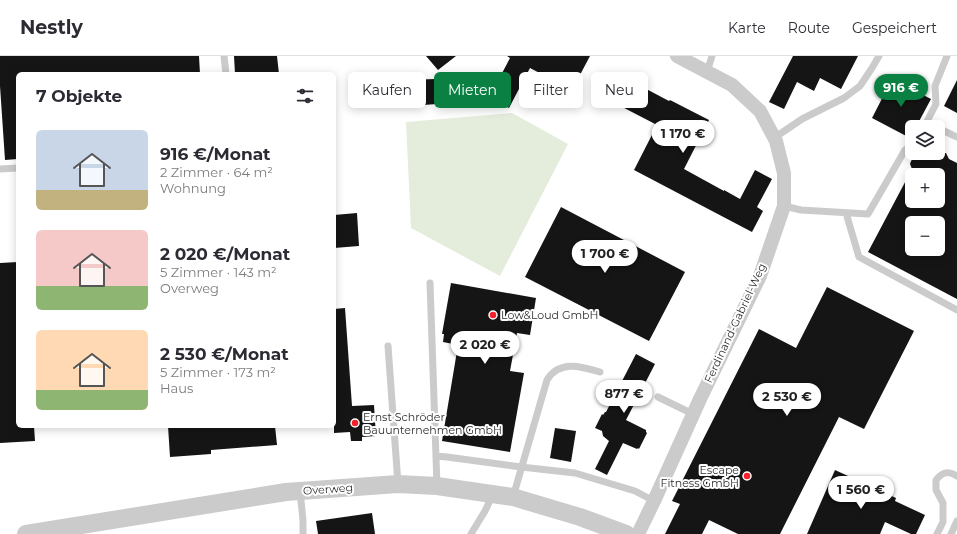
<!DOCTYPE html>
<html lang="de">
<head>
<meta charset="utf-8">
<style>
  :root { --surface:#fff; --page:#f7f7f7; --text:#2b2b33; --muted:#7c7c81; --line:#e1e1e2; --accent:#0b8043 }
  body { margin:0; font-family:Montserrat,sans-serif; background:var(--page); color:var(--text); height:100vh; display:flex; flex-direction:column; font-size:15px; white-space:nowrap }
  * { box-sizing:border-box; margin:0 }
  p { font-size:13px; color:var(--muted) }
  .icon { flex:none; width:22px; height:22px; fill:none; stroke:currentColor; stroke-width:2; stroke-linecap:round; stroke-linejoin:round }
  .map { position:relative; flex:1; overflow:hidden }
  .drawer { position:absolute; left:16px; top:16px; width:320px; height:356px; display:flex; flex-direction:column; background:var(--surface); border-radius:6px; box-shadow:0 2px 10px #0003 }
  .drawer>* { flex:none }
  .banner { position:absolute; left:348px; top:16px; width:380px; height:36px; display:flex; gap:8px }
  .tools { position:absolute; left:905px; top:64px; display:grid; gap:8px }
  .tools a { display:grid; place-items:center; width:40px; height:40px; border-radius:6px; background:var(--surface); box-shadow:0 2px 10px #0003; font-size:20px }
  .price { position:absolute; translate:-50% -34px; padding:0 9px; border-radius:14px; background:#fff; color:#222; font-size:13px; line-height:26px; filter:drop-shadow(0 1px 2px #0008) }
  .price::after { content:''; position:absolute; left:50%; top:24px; width:12px; height:9px; margin-left:-6px; background:inherit; clip-path:polygon(0 0,100% 0,50% 100%) }
  .price.active { background:var(--accent); color:#fff }
  ul { padding:0; list-style:none }
  li { display:flex; align-items:center; gap:12px; height:100px; padding:0 20px }
  li span { display:grid; place-items:center; flex:none; width:112px; height:80px; border-radius:6px; color:#555 }
  li>.icon { margin-inline-start:auto }
  span .icon { width:48px; height:48px; fill:#fffc; stroke-width:1 }
  li b { font-size:17px }
  h2 { display:flex; justify-content:space-between; align-items:center; height:48px; padding:0 20px; font-size:17px }
  .tag { padding:0 14px; border-radius:6px; background:var(--surface); box-shadow:0 2px 10px #0003; font-size:14px; line-height:36px }
  .tag.active { background:var(--accent); color:#fff }
  header { display:flex; align-items:center; gap:24px; box-sizing:border-box; height:56px; padding:0 20px; background:var(--surface); border-bottom:1px solid var(--line) }
  header strong { font-size:19px }
  nav { display:flex; gap:22px; margin-inline-start:auto; font-size:14px }
  .map>svg:first-child { display:block }
</style>
</head>
<body>
<header>
<strong>Nestly</strong>
<nav><a>Karte</a><a>Route</a><a>Gespeichert</a></nav>
</header>
<div class="map">
<svg width="957" height="478" viewBox="0 0 957 478">
  <rect width="100%" height="100%" fill="#fff"/>
  <path fill="#e4eddb" d="M512,57L568,88L500,220L411,172L406,66Z"/>
  <path fill="#151515" fill-rule="evenodd" d="M0,0H199L200,18H18V103L5,104L0,30Z
    M234,0H277L279,18H235Z
    M426,0H456L438,14Z
    M507,0H590L572,34L530,12L509,52L489,42L510,2Z
    M793,0H858L841,33L820,22L814,35L797,26L784,53L769,46Z
    M616,17L669,45L670,44L709,64L684,113L724,135V134L740,143L755,114L772,123L757,151L763,155L752,176L634,114L657,69L603,41Z
    M435,23L437,48L409,50L407,24Z
    M892,23L931,43L916,71H912V79L910,82L872,62Z
    M957,24V57L944,50Z
    M917,97H946L949,103L957,107V243L868,196L912,113L910,108L911,105ZM912,119H938V145H912ZM912,167H938V193H912Z
    M561,151L685,216L649,285L525,221Z
    M357,157L359,190L334,192V159Z
    M18,206V370H34L35,385L0,387V207Z
    M451,227L536,242L530,279L517,277L510,315L524,317L510,396L442,385L458,289L443,286L444,278H442Z
    M827,231L914,275L864,373L839,361L780,478H738L709,464L702,478H665L680,448L672,445L759,273L796,292Z
    M345,252L352,350L374,349L376,380L362,381V385H351L350,376L334,377V253Z
    M636,298L655,308L626,364L646,374V376L647,377L639,393L638,392L637,393L623,387L607,419L595,413L609,385L603,380L602,375L595,372L602,358L603,359L605,356H606Z
    M168,370H275L277,389L211,394V398L170,401Z
    M555,372L576,375L571,406L550,402Z
    M835,414L896,442L895,445L925,459L916,478H911L885,466L880,478H807Z
    M372,457L375,478H318L316,465Z"/>
  <g fill="none" stroke-linecap="round" stroke-linejoin="round">
    <path stroke="#cbcbcb" stroke-width="7" d="M224,0L226,18
      M707,16L712,0
      M924,71L936,48L935,30L947,0
      M938,72L957,81
      M774,82L802,63L844,42L860,30L872,12L879,0
      M0,113L18,112
      M784,150L801,154L868,158L905,94L912,89
      M846,157L859,201L957,254
      M430,227L437,430
      M388,290L398,428
      M658,341L693,358
      M436,400L447,401L521,411L575,417L635,435L654,445
      M300,435L303,464V478
      M513,441L547,324C559,304 580,310 600,316
      M471,478L485,455L493,438
      M937,478L943,466V447L936,434V424C942,416 948,414 957,420
      M951,478L957,465"/>
    <path stroke="#cbcbcb" stroke-width="14" d="M638,478L654,445L700,343L760,220L784,150V117L776,85L760,55L732,29L677,0"/>
    <path stroke="#cbcbcb" stroke-width="18" d="M26,478L286,436L398,428L437,430L513,441L580,461L626,478"/>
  </g>
  <g fill="#f6202b" stroke="#fff" stroke-width="1.5">
    <circle cx="493" cy="259" r="4"/>
    <circle cx="355" cy="367" r="4"/>
    <circle cx="747" cy="420" r="4"/>
  </g>
  <g text-anchor="middle" stroke-width="4" stroke-linejoin="round" paint-order="stroke">
    <g font-size="11" fill="#2e2e2e" stroke="#fff" text-anchor="start">
      <text x="501" y="263">Low&amp;Loud GmbH</text>
      <text x="363" y="365">Ernst Schröder<tspan x="363" dy="13">Bauunternehmen GmbH</tspan></text>
      <text x="739" y="418" text-anchor="end">Escape<tspan x="739" dy="13">Fitness GmbH</tspan></text>
    </g>
    <g font-size="11" fill="#2e2e2e" stroke="#fff">
      <text transform="translate(735 267) rotate(-65)" y="4">Ferdinand-Gabriel-Weg</text>
      <text transform="translate(328 433) rotate(-4)" y="4">Overweg</text>
    </g>
  </g>
</svg>
<div class="tools">
<a><svg class="icon" aria-label="layers" viewBox="0 0 24 24"><path d="M12 4l9 5-9 5-9-5zM3 14l9 5 9-5"/></svg></a>
<a>+</a>
<a>−</a>
</div>
<b class="price active" style="left:901px;top:52px">916 €</b>
<b class="price" style="left:683px;top:98px">1 170 €</b>
<b class="price" style="left:605px;top:218px">1 700 €</b>
<b class="price" style="left:485px;top:309px">2 020 €</b>
<b class="price" style="left:624px;top:358px">877 €</b>
<b class="price" style="left:787px;top:361px">2 530 €</b>
<b class="price" style="left:861px;top:454px">1 560 €</b>
<div class="banner">
<a class="tag">Kaufen</a>
<a class="tag active">Mieten</a>
<a class="tag">Filter</a>
<a class="tag">Neu</a>
</div>
<section class="drawer">
<h2>7 Objekte<svg class="icon" aria-label="filters" viewBox="0 0 24 24"><path d="M4 7h16M4 17h16"/><circle cx="9" cy="7" r="2"/><circle cx="15" cy="17" r="2"/></svg></h2>
<ul>
<li><span style="background:linear-gradient(#c9d6e8 75%,#c2b280 0)"><svg class="icon" aria-label="home" viewBox="0 0 24 24"><path d="M3 11l9-7 9 7M6 9v11h12V9"/></svg></span><div><b>916 €/Monat</b><p>2 Zimmer · 64 m²</p><p>Wohnung</p></div></li>
<li><span style="background:linear-gradient(#f6c9c9 70%,#8fb573 0)"><svg class="icon" aria-label="home" viewBox="0 0 24 24"><path d="M3 11l9-7 9 7M6 9v11h12V9"/></svg></span><div><b>2 020 €/Monat</b><p>5 Zimmer · 143 m²</p><p>Overweg</p></div></li>
<li><span style="background:linear-gradient(#ffd9b3 75%,#8fb573 0)"><svg class="icon" aria-label="home" viewBox="0 0 24 24"><path d="M3 11l9-7 9 7M6 9v11h12V9"/></svg></span><div><b>2 530 €/Monat</b><p>5 Zimmer · 173 m²</p><p>Haus</p></div></li>
</ul>
</section>
</div>
</body>
</html>
